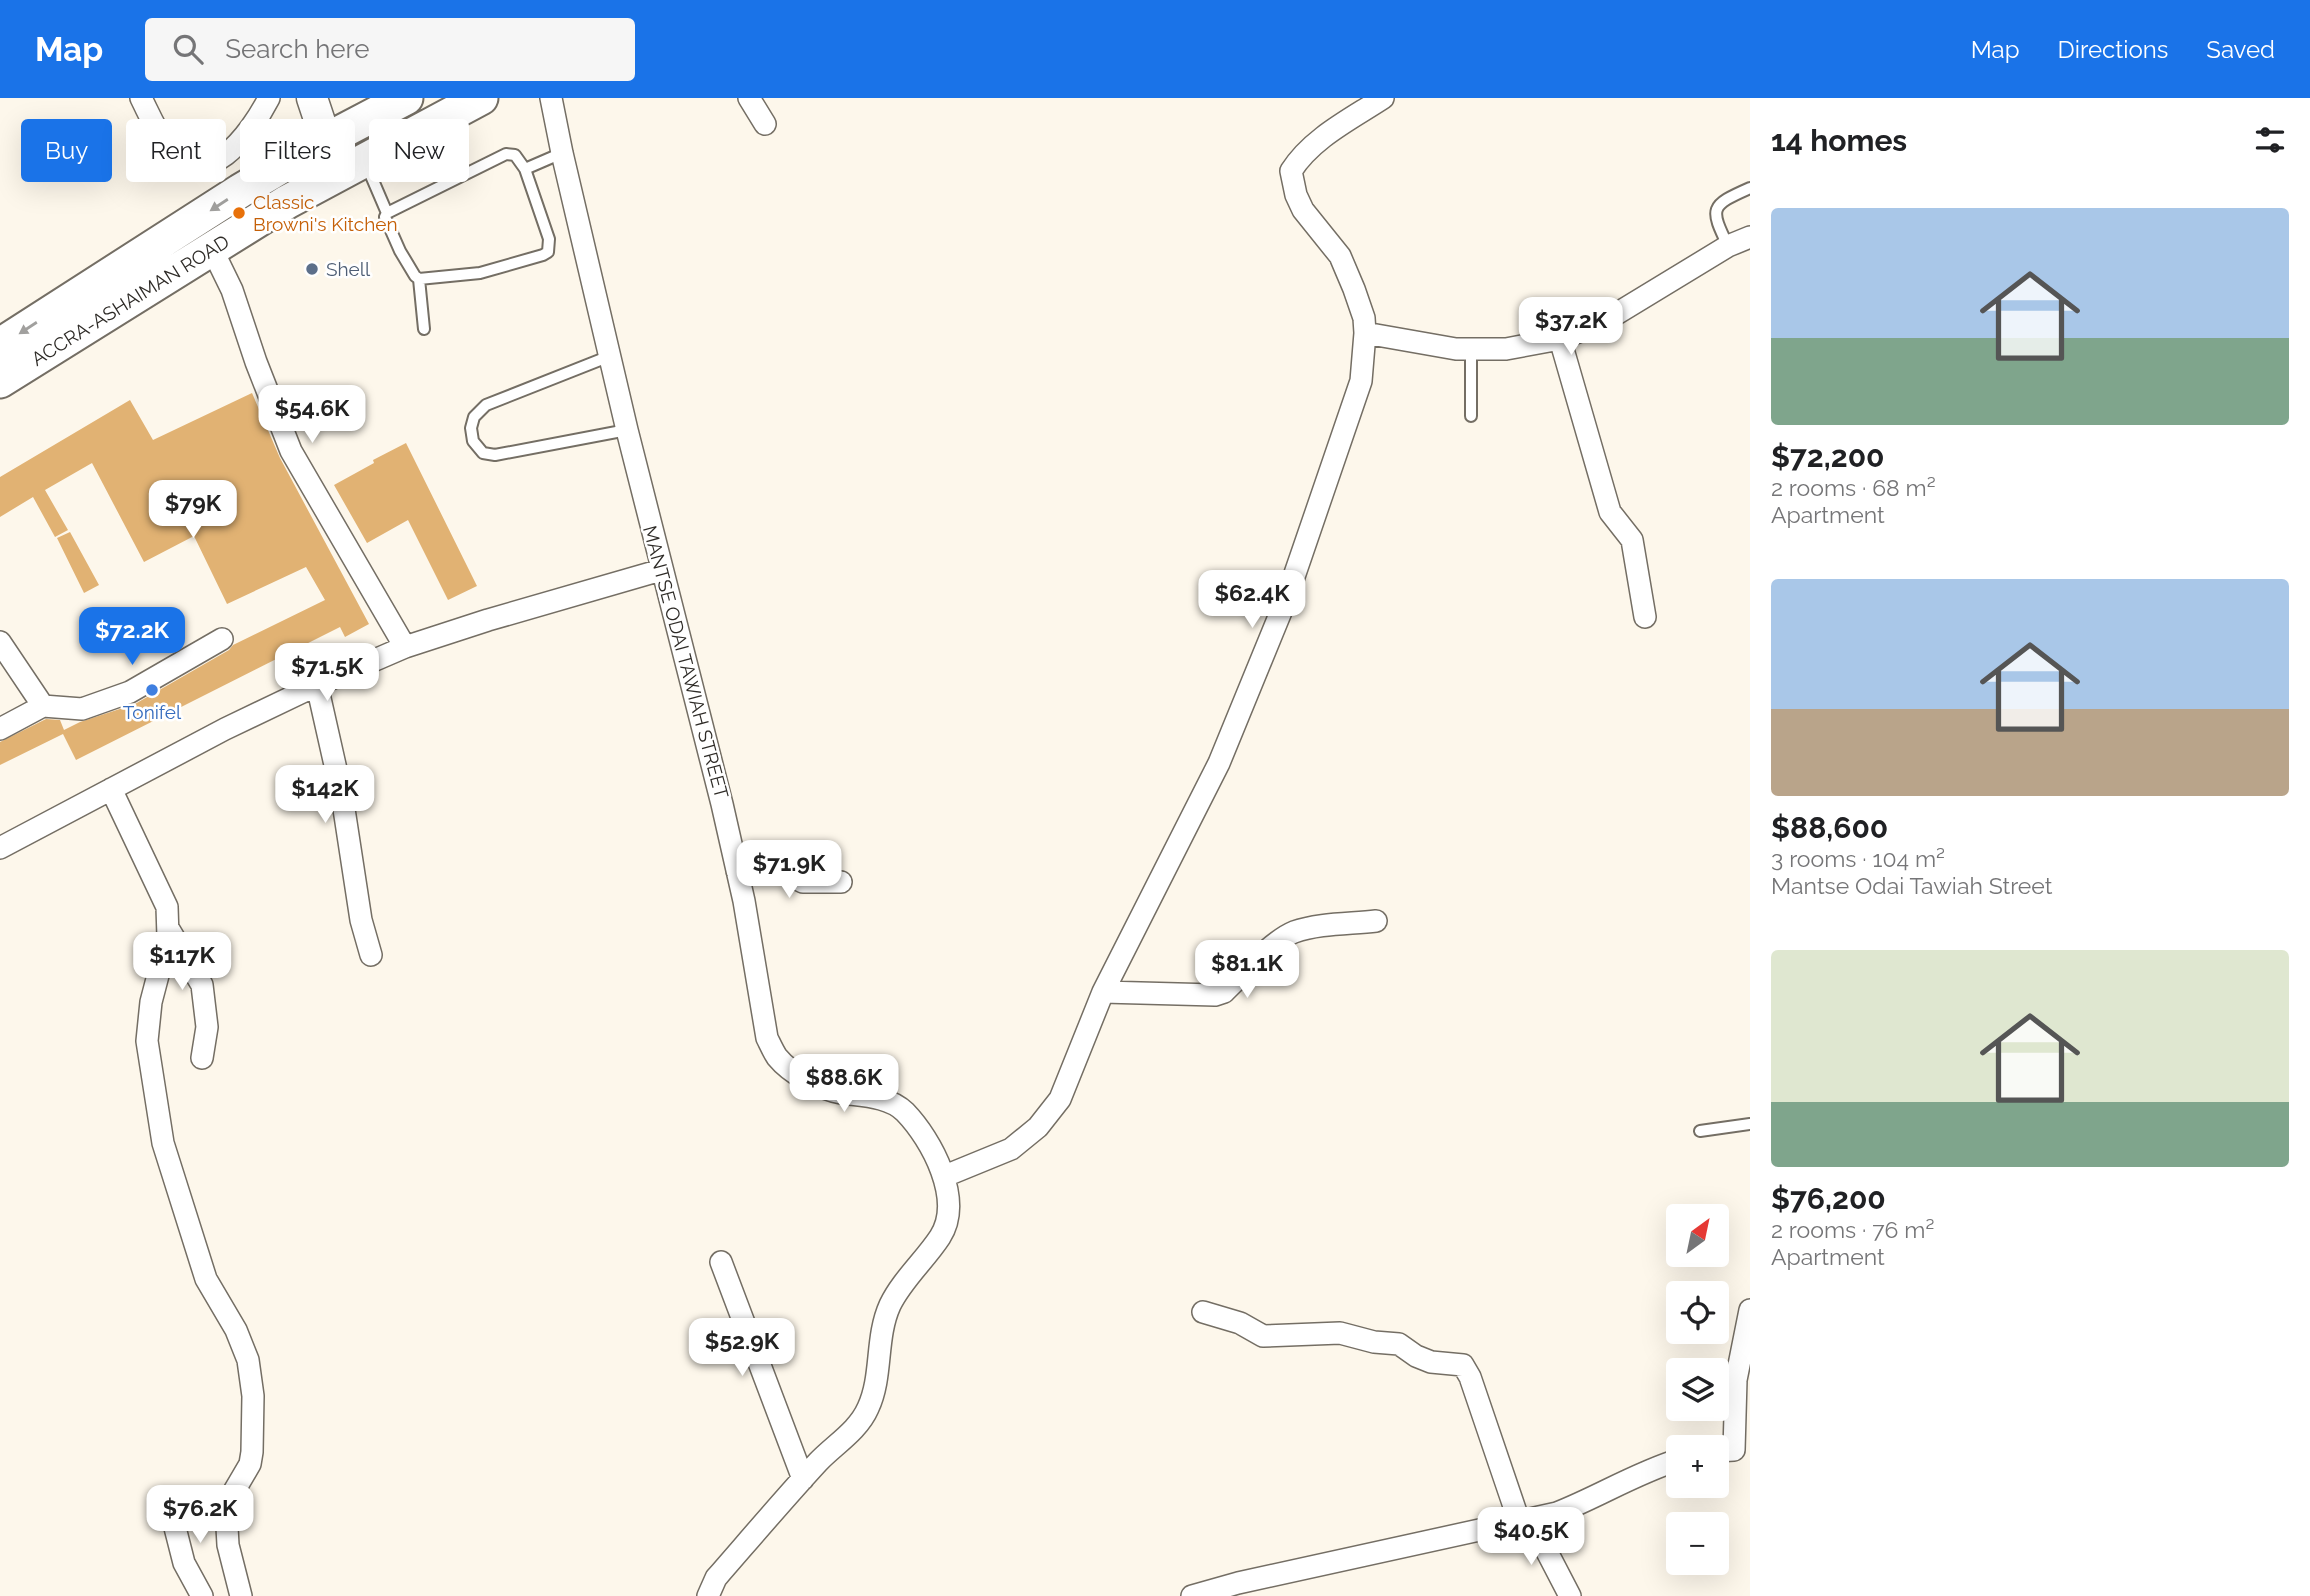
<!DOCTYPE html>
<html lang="en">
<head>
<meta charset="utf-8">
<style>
  :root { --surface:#fff; --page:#f6f6f6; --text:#202124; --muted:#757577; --accent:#1a73e8 }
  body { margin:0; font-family:Raleway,sans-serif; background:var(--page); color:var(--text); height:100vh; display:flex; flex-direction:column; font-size:26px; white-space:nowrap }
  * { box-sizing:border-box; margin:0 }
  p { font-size:23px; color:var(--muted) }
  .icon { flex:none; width:38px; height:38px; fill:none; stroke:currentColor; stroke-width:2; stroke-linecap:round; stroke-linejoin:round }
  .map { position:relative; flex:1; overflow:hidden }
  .details { display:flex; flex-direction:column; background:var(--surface); width:560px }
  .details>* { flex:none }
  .top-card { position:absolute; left:21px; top:21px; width:665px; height:63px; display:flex; gap:14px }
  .needle { width:46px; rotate:33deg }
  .tools { position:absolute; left:1666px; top:1106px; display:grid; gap:14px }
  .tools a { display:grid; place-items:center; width:63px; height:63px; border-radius:7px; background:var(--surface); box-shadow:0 7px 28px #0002; font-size:35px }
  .price { position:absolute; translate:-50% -60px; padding:0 16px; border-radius:14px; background:#fff; color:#222; font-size:23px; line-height:46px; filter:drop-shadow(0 2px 4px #0008) }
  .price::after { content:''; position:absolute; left:50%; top:42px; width:21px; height:16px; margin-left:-10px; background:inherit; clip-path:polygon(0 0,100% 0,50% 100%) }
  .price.selected { background:var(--accent); color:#fff }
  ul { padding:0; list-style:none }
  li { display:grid; align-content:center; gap:14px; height:371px; padding:0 21px }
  li span { display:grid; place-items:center; height:217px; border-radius:7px; color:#555 }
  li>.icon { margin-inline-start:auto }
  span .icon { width:126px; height:126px; fill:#fffc; stroke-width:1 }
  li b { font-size:30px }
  h2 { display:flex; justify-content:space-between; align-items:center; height:84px; padding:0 21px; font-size:30px }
  .tag { padding:0 24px; border-radius:7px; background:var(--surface); box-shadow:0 7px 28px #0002; font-size:24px; line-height:63px }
  .tag.selected { background:var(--accent); color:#fff }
  header { display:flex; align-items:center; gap:42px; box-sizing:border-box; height:98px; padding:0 35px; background:var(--accent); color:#fff }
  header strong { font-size:33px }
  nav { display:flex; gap:38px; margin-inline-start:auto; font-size:24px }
  .search { width:490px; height:63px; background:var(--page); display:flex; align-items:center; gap:18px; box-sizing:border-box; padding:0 24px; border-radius:7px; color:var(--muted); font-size:26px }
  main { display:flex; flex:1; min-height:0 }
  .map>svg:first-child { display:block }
</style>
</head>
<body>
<header>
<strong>Map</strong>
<div class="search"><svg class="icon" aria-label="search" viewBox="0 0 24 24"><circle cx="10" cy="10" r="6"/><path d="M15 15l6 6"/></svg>Search here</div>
<nav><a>Map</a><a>Directions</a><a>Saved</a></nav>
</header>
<main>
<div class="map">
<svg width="1750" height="1498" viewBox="0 0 1750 1498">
  <rect width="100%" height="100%" fill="#fdf7eb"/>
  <path fill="#e1b273" d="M252,295L280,360L369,526L345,539L340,529L76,662L63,636L0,667V644L46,621L60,622L64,632L80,624L135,606L229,552L233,547L325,502L306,469L227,506L194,438L144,464L92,365L45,392L68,432L55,439L33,399L0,419V379L130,302L153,342Z
    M406,345L477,488L448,502L408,422L367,445L334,387L374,365L373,362Z
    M70,434L99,487L84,495L57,440Z"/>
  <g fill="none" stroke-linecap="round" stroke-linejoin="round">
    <defs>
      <path id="lane" d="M366,66L387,115L506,56L515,57L525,71L562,55
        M387,115L385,119L400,153L415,178L419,181L480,175L543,157L548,154L549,141L525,71
        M1728,148C1710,110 1709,108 1750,90
        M419,181L424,231
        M610,258L486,307L474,319L471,330L473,343L483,355L495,357L627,332
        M1471,318V251
        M1700,1033L1750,1026"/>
      <path id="street" d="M141,0C149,16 156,33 167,48C205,100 251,35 269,0
        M551,0L562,55L627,332L722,706L744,803L767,940C770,946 773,953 777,959C791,976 819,991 841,995C862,998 889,998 905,1014C932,1042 964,1102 940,1139C925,1162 902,1182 890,1207C875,1240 883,1278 868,1310C858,1333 834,1347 818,1364C783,1402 750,1441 716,1480L708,1498
        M749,0L765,26
        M212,151L232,192L256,264L291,353L405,549
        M1365,235L1456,251H1506L1560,241L1603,224L1728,148L1750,139
        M1560,241L1610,414L1632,442L1645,519
        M0,544L43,608
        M317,587L342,698L361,822L371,857
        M0,631L43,608L82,611L130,594L222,541
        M111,691L167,809L168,839L151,904L147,943L163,1045L206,1181L236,1232L248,1262L253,1298L252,1354L250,1366L233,1395L228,1411L227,1429L228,1447L241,1498
        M0,750L225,631L317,587L405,549L488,522L661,472
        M737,773L777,771L803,784H841
        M168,830L202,887L207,929L202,960
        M1103,894L1215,897L1224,894C1242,877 1272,843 1294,834C1319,825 1350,826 1376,823
        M945,1078L1011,1051L1038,1029L1060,1001L1103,894L1219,665L1287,499L1361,283L1365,235L1364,220L1354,191L1340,158L1303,112L1296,97L1291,73C1312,40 1351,21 1383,0
        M721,1164L803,1381
        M1203,1214L1240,1225L1263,1238L1340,1235L1374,1244L1399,1246L1416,1258L1431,1264L1463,1267L1470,1279L1519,1423
        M1717,1353L1734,1352L1736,1282L1750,1212
        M169,1406L184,1465L202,1498
        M1530,1421L1570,1498
        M1192,1498L1238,1485L1557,1415C1598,1399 1636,1375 1678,1362"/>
      <path id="secondary" d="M312,0L326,42L342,75"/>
      <path id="primary" d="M0,247L240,93L326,42L406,0
        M0,283L287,104L481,0"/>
    </defs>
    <use href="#lane" stroke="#746e64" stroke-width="14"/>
    <use href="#street" stroke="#746e64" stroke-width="24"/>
    <use href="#secondary" stroke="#746e64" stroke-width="33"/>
    <use href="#primary" stroke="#746e64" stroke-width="37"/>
    <use href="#lane" stroke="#fff" stroke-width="10"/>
    <use href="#street" stroke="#fff" stroke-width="21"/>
    <use href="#secondary" stroke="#fff" stroke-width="30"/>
    <use href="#primary" stroke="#fff" stroke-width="33"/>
  </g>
  <defs><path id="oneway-solid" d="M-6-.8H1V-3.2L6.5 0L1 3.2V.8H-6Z" transform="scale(1.75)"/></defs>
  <g fill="#a1a09e">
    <use href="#oneway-solid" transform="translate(219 107) rotate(147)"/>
    <use href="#oneway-solid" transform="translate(28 230) rotate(147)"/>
  </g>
  <circle fill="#e8710a" stroke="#fff" stroke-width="2.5" cx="239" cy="115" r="7"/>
  <circle fill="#5c6f8a" stroke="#fff" stroke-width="2.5" cx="312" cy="171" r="7"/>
  <circle fill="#3f7fe0" stroke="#fff" stroke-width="2.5" cx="152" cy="592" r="7"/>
  <g text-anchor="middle" stroke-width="5" stroke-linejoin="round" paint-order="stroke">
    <g font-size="19" fill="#c56008" stroke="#fff" text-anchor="start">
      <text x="253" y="111">Classic<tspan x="253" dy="22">Browni's Kitchen</tspan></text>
    </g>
    <g font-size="19" fill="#4e5e75" stroke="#fff" text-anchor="start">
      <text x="326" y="178">Shell</text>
    </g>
    <g font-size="19" fill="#2e2b27" stroke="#fff">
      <text transform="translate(130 202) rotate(-32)" y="7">ACCRA-ASHAIMAN ROAD</text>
      <text transform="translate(686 564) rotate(75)" y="7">MANTSE ODAI TAWIAH STREET</text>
    </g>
    <g font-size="19" fill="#366cbe" stroke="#fff">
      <text x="152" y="621">Tonifel</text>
    </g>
  </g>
</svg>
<div class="tools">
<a><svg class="needle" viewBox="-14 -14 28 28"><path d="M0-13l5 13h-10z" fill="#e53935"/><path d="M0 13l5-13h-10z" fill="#757577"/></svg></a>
<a><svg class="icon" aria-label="locate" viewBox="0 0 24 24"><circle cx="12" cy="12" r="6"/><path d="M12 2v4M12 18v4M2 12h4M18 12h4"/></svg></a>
<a><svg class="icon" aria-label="layers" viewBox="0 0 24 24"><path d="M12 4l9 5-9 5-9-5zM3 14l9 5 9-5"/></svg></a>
<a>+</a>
<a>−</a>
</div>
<b class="price" style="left:1571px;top:259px">$37.2K</b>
<b class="price" style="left:312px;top:347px">$54.6K</b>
<b class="price" style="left:193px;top:442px">$79K</b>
<b class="price" style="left:1252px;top:532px">$62.4K</b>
<b class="price selected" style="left:132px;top:569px">$72.2K</b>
<b class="price" style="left:327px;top:605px">$71.5K</b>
<b class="price" style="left:325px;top:727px">$142K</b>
<b class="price" style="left:789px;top:802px">$71.9K</b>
<b class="price" style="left:182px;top:894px">$117K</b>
<b class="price" style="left:1247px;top:902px">$81.1K</b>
<b class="price" style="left:844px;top:1016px">$88.6K</b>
<b class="price" style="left:742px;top:1280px">$52.9K</b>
<b class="price" style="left:200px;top:1447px">$76.2K</b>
<b class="price" style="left:1531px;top:1469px">$40.5K</b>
<div class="top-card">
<a class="tag selected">Buy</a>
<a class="tag">Rent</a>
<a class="tag">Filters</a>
<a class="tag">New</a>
</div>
</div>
<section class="details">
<h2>14 homes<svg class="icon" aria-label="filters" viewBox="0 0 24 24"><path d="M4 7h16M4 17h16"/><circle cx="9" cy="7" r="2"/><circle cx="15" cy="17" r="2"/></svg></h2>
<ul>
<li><span style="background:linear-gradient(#a9c7e8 60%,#7fa58c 0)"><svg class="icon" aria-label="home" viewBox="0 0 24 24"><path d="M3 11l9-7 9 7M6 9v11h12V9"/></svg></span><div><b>$72,200</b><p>2 rooms · 68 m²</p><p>Apartment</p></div></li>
<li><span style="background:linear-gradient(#a9c7e8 60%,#b9a48a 0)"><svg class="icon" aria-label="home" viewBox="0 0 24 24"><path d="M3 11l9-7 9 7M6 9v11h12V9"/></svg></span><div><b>$88,600</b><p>3 rooms · 104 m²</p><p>Mantse Odai Tawiah Street</p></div></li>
<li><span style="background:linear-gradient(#dfe7d0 70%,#7fa58c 0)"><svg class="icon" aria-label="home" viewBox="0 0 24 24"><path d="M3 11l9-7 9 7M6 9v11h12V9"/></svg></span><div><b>$76,200</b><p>2 rooms · 76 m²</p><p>Apartment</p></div></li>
</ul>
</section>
</main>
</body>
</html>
